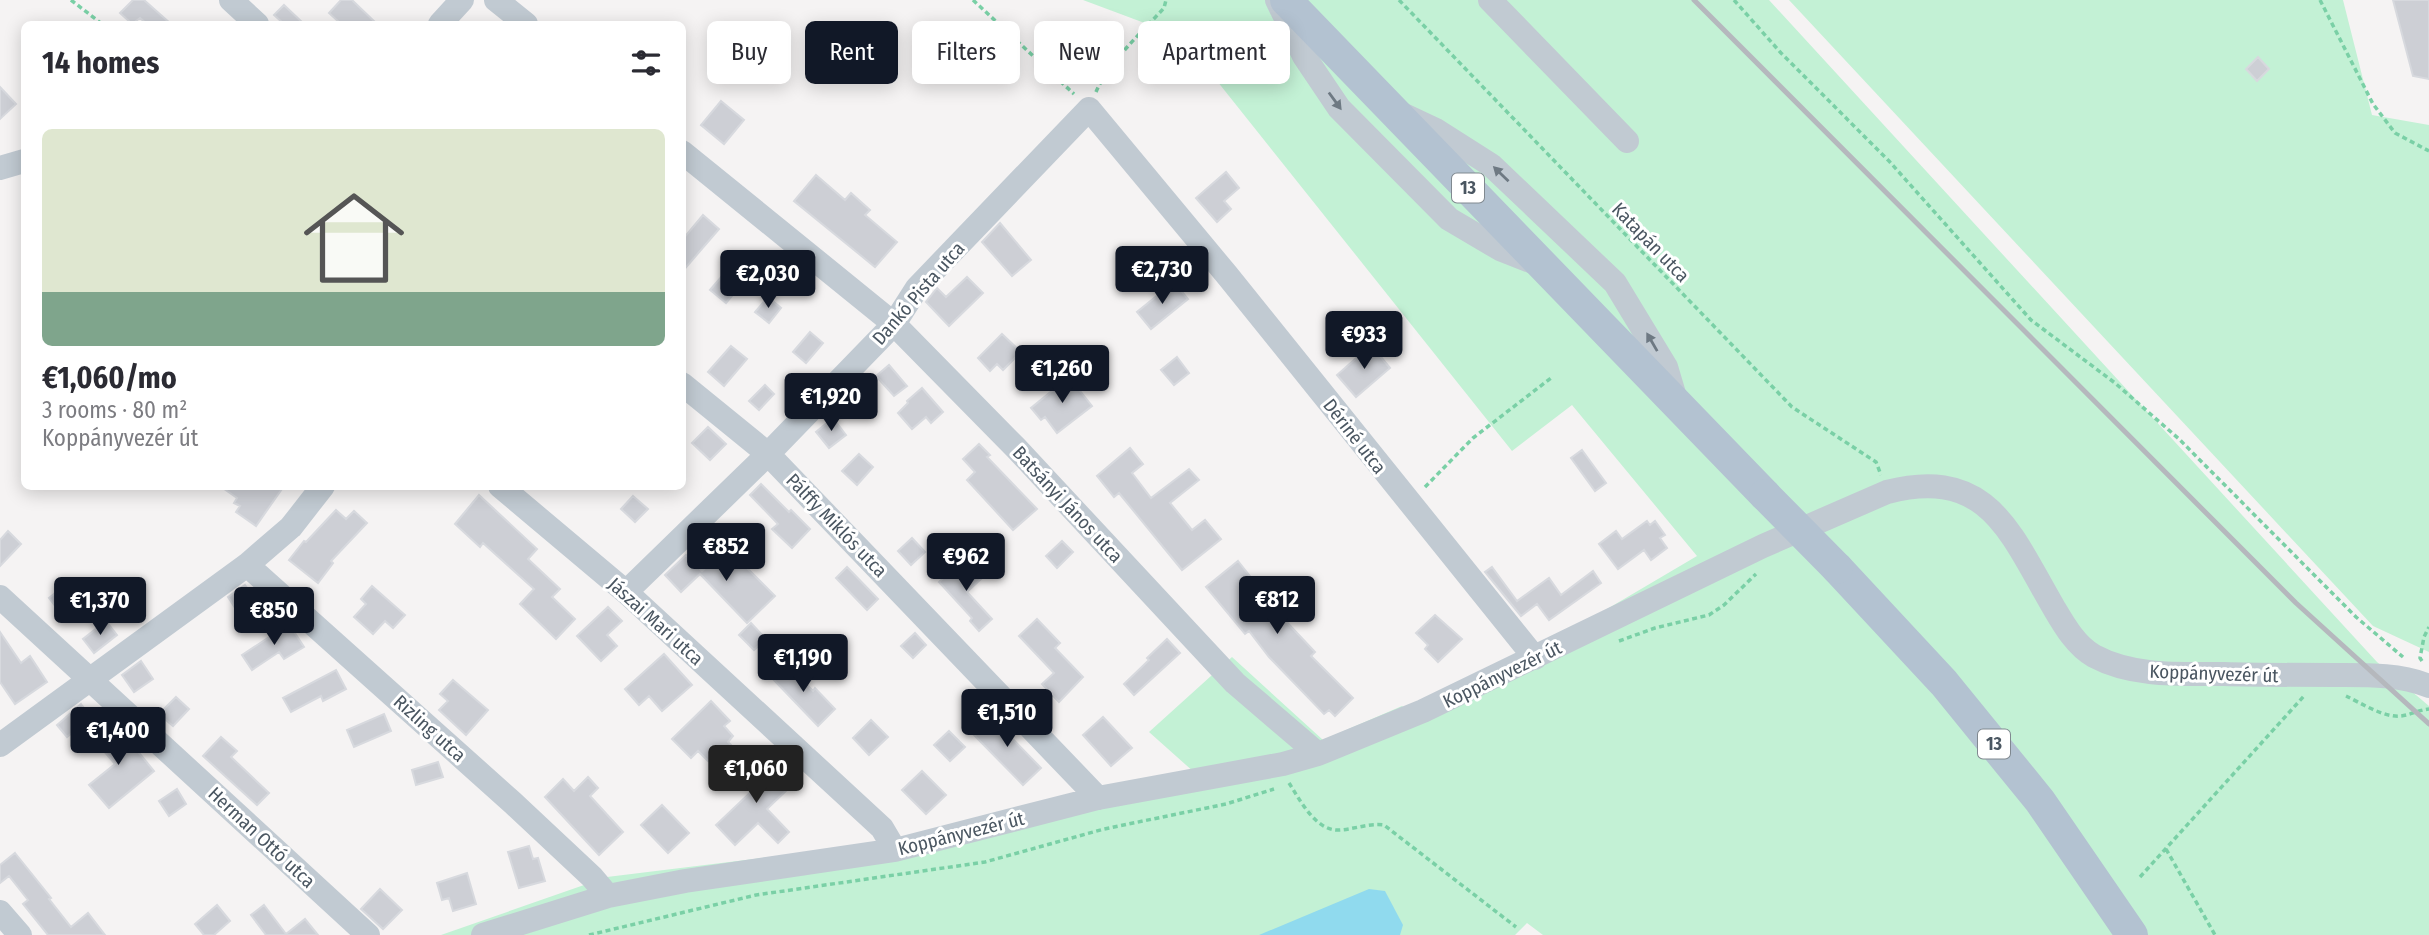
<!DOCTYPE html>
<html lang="en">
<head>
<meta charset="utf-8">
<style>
  :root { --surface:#fff; --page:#f2f2f3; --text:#2b2b33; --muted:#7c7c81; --line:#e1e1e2; --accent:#111827 }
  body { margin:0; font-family:"Fira Sans Condensed",sans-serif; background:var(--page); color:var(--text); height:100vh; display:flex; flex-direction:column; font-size:26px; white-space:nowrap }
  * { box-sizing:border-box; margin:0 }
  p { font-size:23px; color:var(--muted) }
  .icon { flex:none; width:38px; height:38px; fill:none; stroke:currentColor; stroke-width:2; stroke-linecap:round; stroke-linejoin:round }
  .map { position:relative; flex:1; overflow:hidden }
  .side { position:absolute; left:21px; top:21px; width:665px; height:469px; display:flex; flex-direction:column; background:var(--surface); border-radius:10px; box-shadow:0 4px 18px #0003 }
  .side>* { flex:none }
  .hud { position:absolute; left:707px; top:21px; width:665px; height:63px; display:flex; gap:14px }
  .price { position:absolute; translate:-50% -60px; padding:0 16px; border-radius:7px; background:var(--accent); color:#fff; font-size:23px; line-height:46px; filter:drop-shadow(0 2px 4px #0008) }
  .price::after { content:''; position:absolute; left:50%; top:42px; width:21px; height:16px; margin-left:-10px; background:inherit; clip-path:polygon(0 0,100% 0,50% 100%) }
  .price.active { background:#222; color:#fff }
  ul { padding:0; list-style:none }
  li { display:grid; align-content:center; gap:14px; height:371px; padding:0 21px }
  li+li { border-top:2px solid var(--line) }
  li span { display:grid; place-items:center; height:217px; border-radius:10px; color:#555 }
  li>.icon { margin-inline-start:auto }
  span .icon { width:126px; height:126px; fill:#fffc; stroke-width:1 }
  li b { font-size:30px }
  h2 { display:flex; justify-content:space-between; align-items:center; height:84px; padding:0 21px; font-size:30px }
  .tag { padding:0 24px; border-radius:10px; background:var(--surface); box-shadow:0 4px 18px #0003; font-size:24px; line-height:63px }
  .tag.active { background:var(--accent); color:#fff }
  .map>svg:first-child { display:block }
</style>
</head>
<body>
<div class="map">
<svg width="2429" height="935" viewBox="0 0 2429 935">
  <rect width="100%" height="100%" fill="#f5f3f3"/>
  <path fill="#c3f1d5" d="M1083,0H1769L2377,662L2429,706V935H1543L1527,923L1515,935H441L607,877L869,845L1195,773L1149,732L1232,657L1323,740L1402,706L1409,712L1512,665L1697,556L1572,405L1512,451L1182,37Z
    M1789,0H2343L2372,115L2429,125V652L2373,626Z"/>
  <path fill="#90daee" d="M1369,889L1385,891L1403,925L1400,935H1259Z"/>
  <path fill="#cdcfd5" stroke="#d7d9de" stroke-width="2" d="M133,0H144L171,24H147L140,18L132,24L120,13Z
    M341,0H352L377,24H341L329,13Z
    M2393,0H2429V79L2413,76Z
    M284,5L304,24H284L274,15Z
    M2258,57L2269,69L2257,81L2246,69Z
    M0,87L16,104L0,119Z
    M721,101L744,120L724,144L701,125Z
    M1226,172L1239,188L1224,201L1231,209L1217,222L1196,198Z
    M816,175L845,200L851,193L870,210L865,215L897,242L875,267L794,201Z
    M703,215L719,229L682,272V240Z
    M1000,223L1031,260L1012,276L982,242Z
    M730,267L745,280L726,303L710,290Z
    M967,277L983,293L949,326L926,302L937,288L946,297Z
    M1174,282L1188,299L1151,329L1137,312Z
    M768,297L781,308L769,323L755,312Z
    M810,332L823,343L806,363L793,352Z
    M1002,334L1021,352L1003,370L997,364L990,371L978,358Z
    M1371,345L1390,368L1356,397L1337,375Z
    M731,346L747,359L724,386L708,372Z
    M1177,357L1189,373L1174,385L1161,370Z
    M889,365L907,386L894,396L876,376Z
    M1069,377L1092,406L1057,433L1045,417L1041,420L1031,408Z
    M765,385L774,394L759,410L749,401Z
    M922,388L943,412L931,423L926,417L912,429L898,413L908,403L907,401Z
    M833,418L846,435L829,448L816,432Z
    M708,427L726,444L710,460L692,443Z
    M979,444L990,455L987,457L1037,509L1013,530L967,480L975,472L963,459Z
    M1130,448L1143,464L1132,473L1151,498L1189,469L1199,480L1170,503L1192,530L1205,520L1221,539L1182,570L1119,493L1114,497L1097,476Z
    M1582,450L1606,483L1595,491L1571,458Z
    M859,454L873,467L857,485L842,471Z
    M761,484L789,512L791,510L810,529L792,548L772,529L778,524L750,495Z
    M220,486H284L256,526L236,512L240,506L234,503L237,498Z
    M479,495L537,549L528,559L560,589L552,597L575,619L556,639L520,604L534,589L483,543L480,547L455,524Z
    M633,496L648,509L635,522L621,509Z
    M336,510L346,519L354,511L367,523L331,561L333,563L318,583L289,560L304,541L306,542Z
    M1647,521L1650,525L1655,521L1665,535L1660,538L1667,548L1651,560L1644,550L1618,569L1599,544L1616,531L1622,539Z
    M8,531L21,544L0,566V540Z
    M912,538L925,552L911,565L898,551Z
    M1062,541L1073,552L1057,568L1046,556Z
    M727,548L775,596L747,623L700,574L681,592L665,575L686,555L702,571Z
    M963,560L981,579L967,592L992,619L979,631L970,621L972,618L939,582Z
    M1238,561L1265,595L1274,588L1290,608L1281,616L1315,652L1311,656L1353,698L1335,716L1329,710L1324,714L1269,657L1249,631L1245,634L1206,587Z
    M847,567L878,599L867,610L836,578Z
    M1492,567L1517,601L1549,578L1561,595L1593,571L1601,583L1549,620L1537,604L1521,616L1485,572Z
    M69,582L83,601L63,616L49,598Z
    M245,585L259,605L241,617L228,597Z
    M372,586L405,615L393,628L385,621L373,634L354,617L366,604L361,599Z
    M608,607L622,621L607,635L617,646L601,661L577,636Z
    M1435,615L1462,639L1438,662L1425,649L1428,645L1416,633Z
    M1037,619L1060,643L1055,648L1083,677L1059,702L1042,684L1054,673L1019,636Z
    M106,621L117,635L94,653L83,639Z
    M751,623L766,639L754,650L739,635Z
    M289,624L304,647L284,659L279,652L252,670L242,655Z
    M0,632L21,663L30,656L47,682L15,704L0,682Z
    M915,633L926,645L913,658L901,646Z
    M1167,639L1180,653L1134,695L1124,684L1149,660L1147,658Z
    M664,654L692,685L662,711L649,696L639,705L625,689Z
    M141,661L153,679L134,692L122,675Z
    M784,661L813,691L815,688L835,709L818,726L770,676Z
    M336,670L346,689L323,701L321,696L291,712L283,698Z
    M453,680L488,710L466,735L439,710L448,701L440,694Z
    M176,697L189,709L173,726L159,714Z
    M711,701L730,721L724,726L733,736L728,742L734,748L722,760L715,753L708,761L698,751L691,758L672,739Z
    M81,704L91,717L67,737L57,725Z
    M995,713L1006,724L1002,728L1041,768L1023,785L973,734Z
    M384,714L391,731L354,747L347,730Z
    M1103,717L1132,748L1111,766L1083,735Z
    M871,720L888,737L869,755L853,738Z
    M105,721L130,752L135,748L154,771L109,808L89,785L115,764L89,734Z
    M949,731L965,747L950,761L934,745Z
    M221,737L237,751L231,757L269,793L257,805L203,756Z
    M759,757L789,788L767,809L789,832L778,843L758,823L735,845L716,825L755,788L741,774Z
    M438,762L443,777L416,785L412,770Z
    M922,771L946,795L926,814L902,790Z
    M588,777L598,788L590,796L623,832L599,855L545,797L563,779L574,791Z
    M177,789L186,804L169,816L159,801Z
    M662,805L689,833L668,853L641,825Z
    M529,846L533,859L538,858L545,881L519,888L508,852Z
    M15,853L51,898L49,899L71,927L88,913L105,935H48L23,904L28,900L9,876L0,883V865Z
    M467,873L476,904L453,911L449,898L442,900L437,883Z
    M380,889L402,910L383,929L361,909Z
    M217,905L230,921L214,935H204L195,924Z
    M264,905L286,934L305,919L318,935H266L251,915Z"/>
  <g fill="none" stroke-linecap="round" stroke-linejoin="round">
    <path stroke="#7ad0a6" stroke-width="3.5" stroke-dasharray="5 3.5" stroke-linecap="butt" d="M71,0L102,24
      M973,0L1074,94
      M1399,0L1792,407L1876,462L1881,475
      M1734,0L1781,53L1889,161L2031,320L2115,383L2179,439L2356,617L2403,657
      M2320,0L2373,104L2395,133L2429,151
      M1096,92C1108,63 1142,32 1164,8L1166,0
      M1425,487L1473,438L1551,378
      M1619,641L1655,628L1709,615L1724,605L1756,574
      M2422,661L2420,658L2424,637L2429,627
      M2346,696C2361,703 2384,718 2401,716C2410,715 2419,710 2429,709
      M1289,783C1300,800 1316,832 1340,830C1355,829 1369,823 1384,825L1516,927
      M2166,849L2215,935
      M2140,877L2304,696
      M589,935L756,895L985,862L1104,829L1226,804L1274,789"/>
    <path stroke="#c1cad2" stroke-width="24" d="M231,0L257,24
      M496,0L526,24
      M1277,0L1304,56L1339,108L1449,219L1500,249L1538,264
      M1490,0L1627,141
      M440,24L462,0
      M1402,114L1436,130L1491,165L1615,283L1666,367L1677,404
      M682,152L894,324L1016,448L1235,683L1318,754
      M0,168L24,161
      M682,384L768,454L1098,798
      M500,486L626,592L882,828L895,850
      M247,565L513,803L592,877L608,896
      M626,592L768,454L894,324L917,288L1089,109L1227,275L1535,658
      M0,597L368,935
      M0,745L247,565L291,527L323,486
      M0,912L20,935
      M483,935L608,896L685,881L895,850L1098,798L1283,764L1318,754L1423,711L1763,546L1887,492C1989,466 2010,533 2054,608C2064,625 2076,646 2094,656C2133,677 2181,674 2224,674C2261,675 2298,675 2335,675C2365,675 2400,674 2429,686"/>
    <path stroke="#b3c2d1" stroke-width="32" d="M1286,0L1765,495
      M1837,568L1944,683L2040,801L2132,935"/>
    <path stroke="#b5b8bd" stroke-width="5" d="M1694,0L2296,603L2429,724"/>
    <path stroke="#b3c2d1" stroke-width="32" d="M1765,495L1837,568"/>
  </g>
  <defs><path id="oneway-solid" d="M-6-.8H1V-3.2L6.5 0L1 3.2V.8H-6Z" transform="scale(1.75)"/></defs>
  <g fill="#6e7983">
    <use href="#oneway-solid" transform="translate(1335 101) rotate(54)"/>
    <use href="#oneway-solid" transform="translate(1501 174) rotate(-136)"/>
    <use href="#oneway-solid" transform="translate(1652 342) rotate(-120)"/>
  </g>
  <g text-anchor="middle" stroke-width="6" stroke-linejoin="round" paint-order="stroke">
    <g fill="#fff" stroke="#808990" stroke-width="2">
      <rect x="1452" y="173.5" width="32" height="29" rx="5"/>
      <rect x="1978" y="729.5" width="32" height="29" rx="5"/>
    </g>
    <g font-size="18" font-weight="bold" fill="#4a5661">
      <text x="1468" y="194">13</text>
      <text x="1994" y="750">13</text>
    </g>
    <g font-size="19" fill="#4a5661" stroke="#fff">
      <text transform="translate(1651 242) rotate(46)" y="7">Katapán utca</text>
      <text transform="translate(918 293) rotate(-49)" y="7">Dankó Pista utca</text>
      <text transform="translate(1355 436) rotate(52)" y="7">Dériné utca</text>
      <text transform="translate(1068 504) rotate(47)" y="7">Batsányi János utca</text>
      <text transform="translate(837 525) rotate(46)" y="7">Pálffy Miklós utca</text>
      <text transform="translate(656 621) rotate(42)" y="7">Jászai Mari utca</text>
      <text transform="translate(2214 673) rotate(2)" y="7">Koppányvezér út</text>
      <text transform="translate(1502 674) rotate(-26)" y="7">Koppányvezér út</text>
      <text transform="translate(430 728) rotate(42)" y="7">Rizling utca</text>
      <text transform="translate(961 833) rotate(-14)" y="7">Koppányvezér út</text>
      <text transform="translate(262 837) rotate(43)" y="7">Herman Ottó utca</text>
    </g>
  </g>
</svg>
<b class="price" style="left:1162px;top:306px">€2,730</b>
<b class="price" style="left:768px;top:310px">€2,030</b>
<b class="price" style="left:1364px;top:371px">€933</b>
<b class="price" style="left:1062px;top:405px">€1,260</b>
<b class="price" style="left:831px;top:433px">€1,920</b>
<b class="price" style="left:726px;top:583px">€852</b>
<b class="price" style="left:966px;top:593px">€962</b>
<b class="price" style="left:1277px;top:636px">€812</b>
<b class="price" style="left:100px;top:637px">€1,370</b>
<b class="price" style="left:274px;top:647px">€850</b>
<b class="price" style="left:803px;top:694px">€1,190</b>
<b class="price" style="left:1007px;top:749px">€1,510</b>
<b class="price" style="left:118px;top:767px">€1,400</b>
<b class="price active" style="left:756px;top:805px">€1,060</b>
<div class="hud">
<a class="tag">Buy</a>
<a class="tag active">Rent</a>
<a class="tag">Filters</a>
<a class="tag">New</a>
<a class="tag">Apartment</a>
</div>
<section class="side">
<h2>14 homes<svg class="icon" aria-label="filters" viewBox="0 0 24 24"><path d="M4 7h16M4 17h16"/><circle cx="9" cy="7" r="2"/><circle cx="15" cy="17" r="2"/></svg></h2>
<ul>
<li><span style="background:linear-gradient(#dfe7d0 75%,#7fa58c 0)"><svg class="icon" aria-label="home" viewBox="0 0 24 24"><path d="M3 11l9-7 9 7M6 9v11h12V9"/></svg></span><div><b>€1,060/mo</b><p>3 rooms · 80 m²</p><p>Koppányvezér út</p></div></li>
</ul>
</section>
</div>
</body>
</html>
